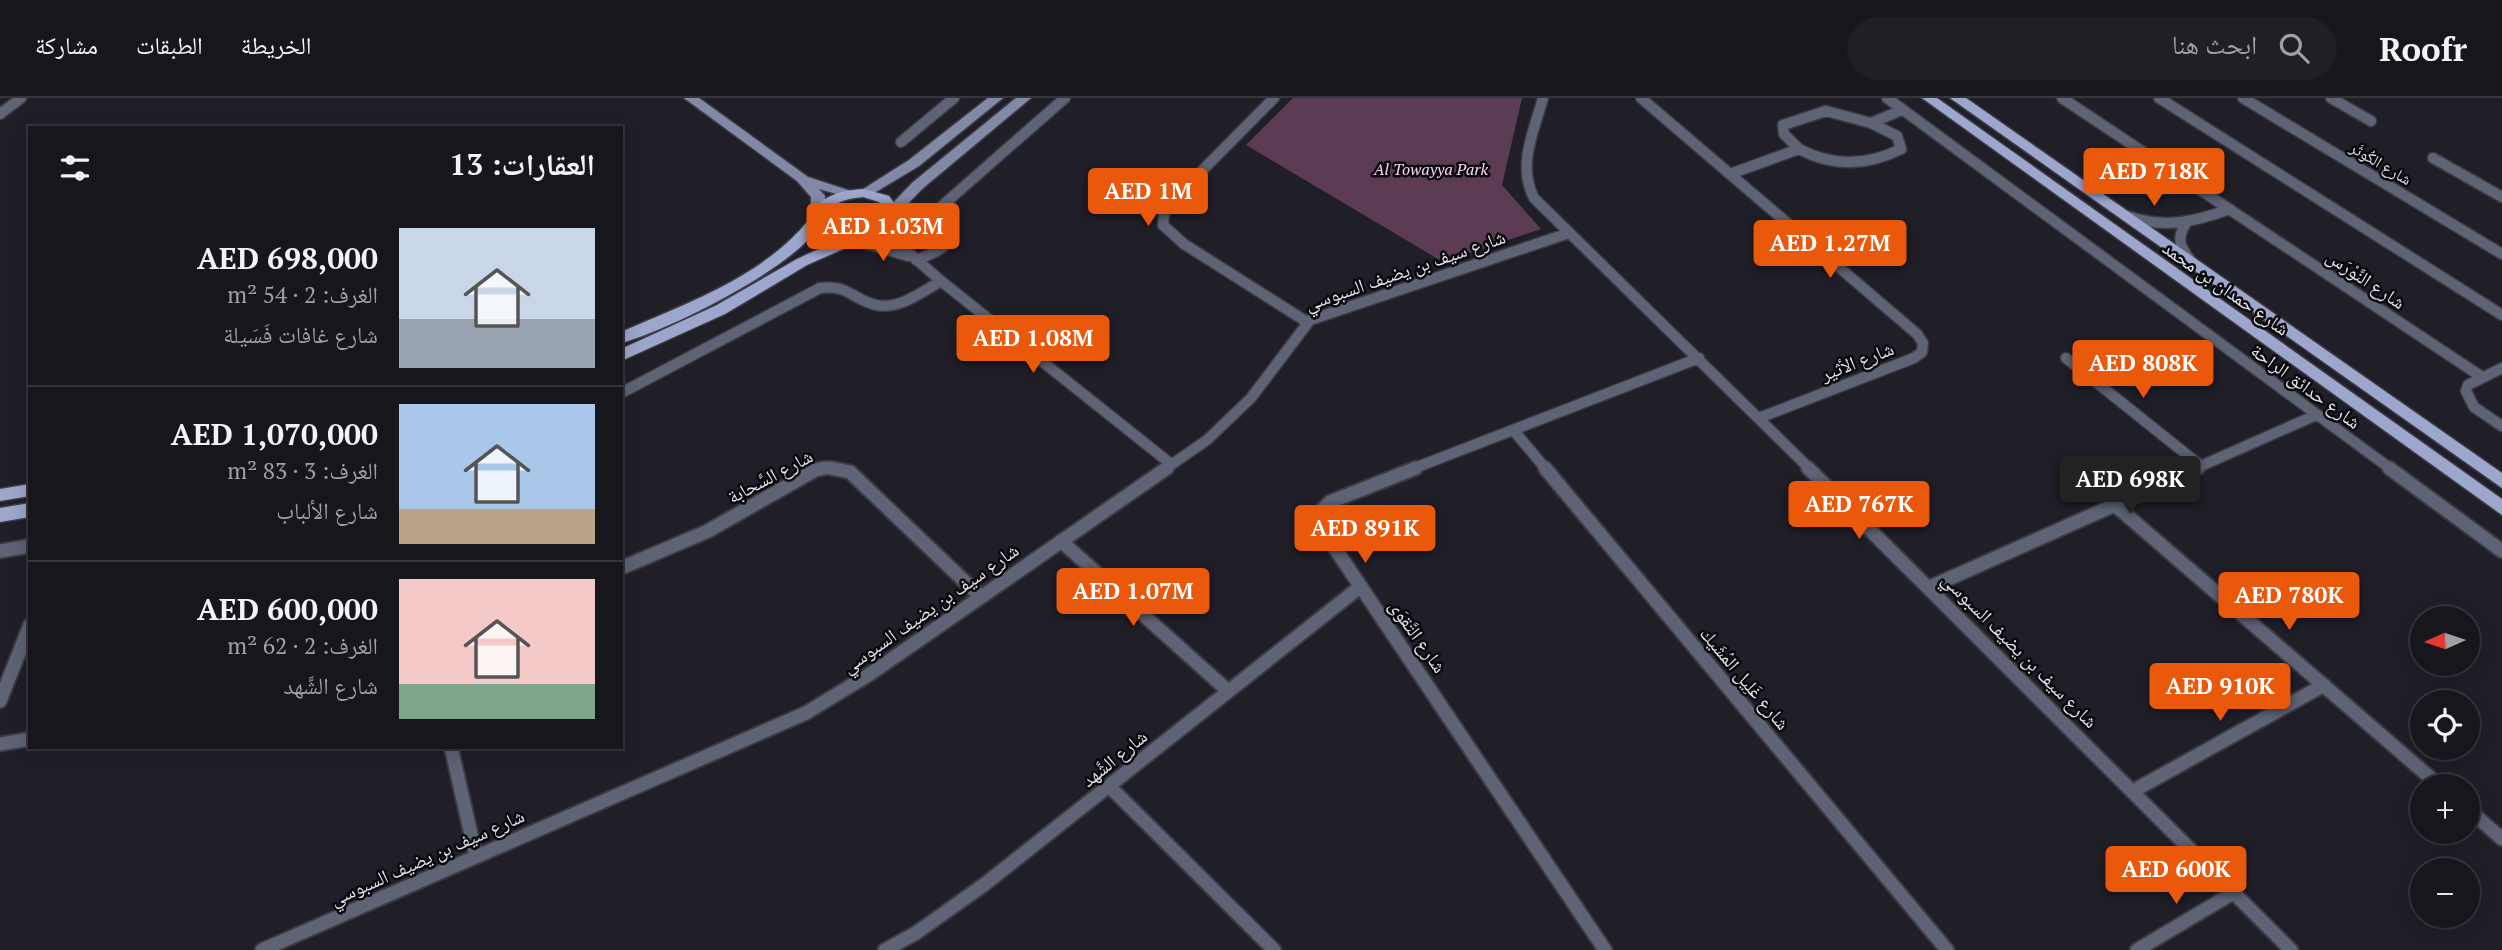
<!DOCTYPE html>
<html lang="ar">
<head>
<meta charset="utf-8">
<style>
  :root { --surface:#18161d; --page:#211f26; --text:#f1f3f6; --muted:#9f9fa4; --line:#36353b; --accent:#ea580c }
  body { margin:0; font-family:"PT Serif","Noto Naskh Arabic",serif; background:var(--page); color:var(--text); direction:rtl; height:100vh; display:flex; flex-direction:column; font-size:26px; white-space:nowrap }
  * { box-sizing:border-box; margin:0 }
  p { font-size:23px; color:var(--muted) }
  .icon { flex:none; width:38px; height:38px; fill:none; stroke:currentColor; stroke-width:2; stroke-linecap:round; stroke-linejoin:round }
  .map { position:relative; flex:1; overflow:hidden; direction:ltr }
  .panel { position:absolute; left:28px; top:28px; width:595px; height:623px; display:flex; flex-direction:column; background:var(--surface); border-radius:0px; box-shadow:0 4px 18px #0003,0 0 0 2px var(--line); direction:rtl }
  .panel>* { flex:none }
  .needle { width:46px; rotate:267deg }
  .buttons { position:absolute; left:2410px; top:508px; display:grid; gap:14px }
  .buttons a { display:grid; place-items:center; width:70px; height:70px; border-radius:50%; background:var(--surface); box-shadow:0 4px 18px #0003,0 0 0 2px var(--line); font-size:35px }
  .price { position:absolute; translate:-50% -60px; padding:0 16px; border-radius:7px; background:var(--accent); color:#fff; font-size:23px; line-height:46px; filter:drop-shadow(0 2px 4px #0008) }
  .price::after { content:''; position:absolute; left:50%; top:42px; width:21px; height:16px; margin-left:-10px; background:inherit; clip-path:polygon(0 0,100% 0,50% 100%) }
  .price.selected { background:#222; color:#fff }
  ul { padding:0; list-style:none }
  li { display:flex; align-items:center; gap:21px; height:175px; padding:0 28px }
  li+li { border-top:2px solid var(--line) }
  li span { display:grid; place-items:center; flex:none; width:196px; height:140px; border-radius:0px; color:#555 }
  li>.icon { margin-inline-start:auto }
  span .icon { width:84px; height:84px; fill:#fffc; stroke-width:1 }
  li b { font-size:30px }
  h2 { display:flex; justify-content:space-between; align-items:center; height:84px; padding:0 28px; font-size:30px }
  header { display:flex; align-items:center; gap:42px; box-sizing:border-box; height:98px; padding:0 35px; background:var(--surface); border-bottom:2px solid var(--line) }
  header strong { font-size:33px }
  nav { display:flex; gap:38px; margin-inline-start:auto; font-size:24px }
  .search { width:490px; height:63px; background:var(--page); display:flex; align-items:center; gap:18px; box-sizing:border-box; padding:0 24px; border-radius:38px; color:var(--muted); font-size:26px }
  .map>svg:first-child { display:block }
</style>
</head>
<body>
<header>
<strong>Roofr</strong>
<div class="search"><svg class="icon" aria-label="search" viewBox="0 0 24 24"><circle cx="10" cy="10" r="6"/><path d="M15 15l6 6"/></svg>ابحث هنا</div>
<nav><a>الخريطة</a><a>الطبقات</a><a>مشاركة</a></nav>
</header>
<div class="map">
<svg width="2502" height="852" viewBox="0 0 2502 852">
  <rect width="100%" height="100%" fill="#201e27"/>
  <path fill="#5b3c53" d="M1293,0H1522L1502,87L1541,131L1443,164L1246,47Z"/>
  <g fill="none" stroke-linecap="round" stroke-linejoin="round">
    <defs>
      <path id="street-far1" d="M1274,0L1170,105L1164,116L1163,127L1184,146L1307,224
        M1543,0C1534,33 1517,67 1534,100L1810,371
        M1641,0L1917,236L1923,245L1922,254L1914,260L1759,320
        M1887,0L2391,371
        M2062,0L2482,279
        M2159,0L2502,217
        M2243,0L2502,156
        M2331,0L2371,23
        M0,16L21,0
        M901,44L954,0
        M1799,51C1833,69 1867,68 1901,51L1897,38L1871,25
        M2433,60L2502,99
        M1730,76L1799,51L1784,36L1783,27L1826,13L1871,25L1902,12
        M2127,118C2164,131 2194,124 2230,111
        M2185,127C2176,141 2181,151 2191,163
        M887,129L908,154L941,183L1171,366
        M858,143L908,158
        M916,162C931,156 950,151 952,132L938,119L937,114L943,107L1065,0
        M2066,260L2201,368
        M2502,270L2468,287L2466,293L2474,309L2502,328
        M621,295L820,190C848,186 853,202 876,207C899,212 922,194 941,183
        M1514,333L1546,371
        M818,371L827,369L838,371
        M1165,371L1207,342L1251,300L1310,222L1569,135
        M1412,371L1699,260
        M2194,371L2316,317"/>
      <path id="street" d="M830,370L850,374L981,499
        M1416,370L1330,404L1320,414V428L1605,852
        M1545,370L1947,852
        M1808,370L2291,852
        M2389,370L2502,453
        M2115,407L2440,688
        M1061,443L1227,592
        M0,453L30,448
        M621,470L708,433L815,372L825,370
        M1930,489L2198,370
        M0,603L30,527
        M0,646L30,641
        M451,649L476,758
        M1110,689L1274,852
        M2133,693L2324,587
        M2468,711L2502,741
        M262,852L806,615L870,576L1167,370
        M885,852L916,835L985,786L1360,489
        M2137,852L2233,795"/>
      <path id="secondary" d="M684,0H699L808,79L857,95L909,62L988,0H1003L919,68L869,98L858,96L851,100L819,91L825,98V112L818,116L811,112V99L797,83Z
        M1016,0H1031L922,91L898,116H888V110L912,85Z"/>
      <path id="primary" d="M1922,0H1937L2502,401V417Z
        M1950,0H1966L2502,375V390Z
        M864,91L889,98L900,113L893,129L883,138L870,144L848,149L807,167L725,216L621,263V251L715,208L797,161L829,146L819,143L813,136C782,175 669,232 621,245V234C685,206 762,179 808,123L807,119C821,98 840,92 864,91ZM863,99L879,104L886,113C875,139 827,155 821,119C832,104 846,101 863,99Z
        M30,386V398L0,403V391Z
        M30,405V419L0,424V410Z"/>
    </defs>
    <use href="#street-far1" stroke="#3c3a42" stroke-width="13"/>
    <use href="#street" stroke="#3c3a42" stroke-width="17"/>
    <use href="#secondary" stroke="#3c3a42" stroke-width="3"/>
    <use href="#primary" stroke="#3c3a42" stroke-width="3"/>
    <use href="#street-far1" stroke="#5e6375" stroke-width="10"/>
    <use href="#street" stroke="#5e6375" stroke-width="13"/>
    <use href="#secondary" fill="#8289a7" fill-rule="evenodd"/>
    <use href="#primary" fill="#9da6cd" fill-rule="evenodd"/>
  </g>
  <g text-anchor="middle" stroke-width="5" stroke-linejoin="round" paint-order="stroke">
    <g font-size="16" fill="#e5e4eb" stroke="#0a090d">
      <text transform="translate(2381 65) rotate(31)" y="6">شارع الكُوثَر</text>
    </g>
    <g font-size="16" font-style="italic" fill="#fcd3ef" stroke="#0a090d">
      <text x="1431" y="77">Al Towayya Park</text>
    </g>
    <g font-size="19" fill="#e5e4eb" stroke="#0a090d">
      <text transform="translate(1405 172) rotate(-19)" y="7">شارع سيف بن يضيف السبوسي</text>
      <text transform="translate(2366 181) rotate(34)" y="7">شارع النَّوْرَس</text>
      <text transform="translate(2226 190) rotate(35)" y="7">شارع حمدان بن محمد</text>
      <text transform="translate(1857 263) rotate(-21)" y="7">شارع الأثير</text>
      <text transform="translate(2306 288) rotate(36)" y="7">شارع حدائق الراحة</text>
      <text transform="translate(770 378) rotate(-28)" y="7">شارع السَّحابة</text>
      <text transform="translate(930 510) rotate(-35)" y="7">شارع سيف بن يضيف السبوسي</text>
      <text transform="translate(1418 538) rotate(55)" y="7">شارع التَّقوَى</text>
      <text transform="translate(2020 552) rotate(45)" y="7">شارع سيف بن يضيف السبوسي</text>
      <text transform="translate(1745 580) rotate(50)" y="7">شارع غَلِيل المُشَيك</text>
      <text transform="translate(1114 660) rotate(-39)" y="7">شارع الشَّهد</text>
      <text transform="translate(427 759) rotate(-24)" y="7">شارع سيف بن يضيف السبوسي</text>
    </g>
  </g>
</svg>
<div class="buttons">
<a><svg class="needle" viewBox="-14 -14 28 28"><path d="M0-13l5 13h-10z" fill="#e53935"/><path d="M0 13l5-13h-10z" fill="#9f9fa4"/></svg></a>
<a><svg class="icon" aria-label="locate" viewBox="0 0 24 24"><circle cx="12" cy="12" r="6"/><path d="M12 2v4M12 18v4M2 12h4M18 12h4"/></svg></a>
<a>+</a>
<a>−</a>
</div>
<b class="price" style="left:2154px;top:110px">AED 718K</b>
<b class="price" style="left:1148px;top:130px">AED 1M</b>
<b class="price" style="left:883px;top:165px">AED 1.03M</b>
<b class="price" style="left:1830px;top:182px">AED 1.27M</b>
<b class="price" style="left:1033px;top:277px">AED 1.08M</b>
<b class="price" style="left:2143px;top:302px">AED 808K</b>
<b class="price selected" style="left:2130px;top:418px">AED 698K</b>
<b class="price" style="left:1859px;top:443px">AED 767K</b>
<b class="price" style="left:1365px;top:467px">AED 891K</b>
<b class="price" style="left:1133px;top:530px">AED 1.07M</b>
<b class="price" style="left:2289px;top:534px">AED 780K</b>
<b class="price" style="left:2220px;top:625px">AED 910K</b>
<b class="price" style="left:2176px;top:808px">AED 600K</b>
<section class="panel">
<h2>العقارات: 13<svg class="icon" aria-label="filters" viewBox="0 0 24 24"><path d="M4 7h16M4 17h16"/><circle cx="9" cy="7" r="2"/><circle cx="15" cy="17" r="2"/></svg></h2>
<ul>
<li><span style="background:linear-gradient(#c9d6e8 65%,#9aa5b1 0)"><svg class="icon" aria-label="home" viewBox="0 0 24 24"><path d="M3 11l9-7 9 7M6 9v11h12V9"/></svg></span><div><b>AED 698,000</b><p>الغرف: 2 · 54 m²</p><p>شارع غافات فَسَيلة</p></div></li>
<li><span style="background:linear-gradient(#a9c7e8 75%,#b9a48a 0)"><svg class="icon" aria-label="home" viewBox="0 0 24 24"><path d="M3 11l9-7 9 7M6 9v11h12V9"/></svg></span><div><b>AED 1,070,000</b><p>الغرف: 3 · 83 m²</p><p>شارع الألباب</p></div></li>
<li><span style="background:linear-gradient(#f6c9c9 75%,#7fa58c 0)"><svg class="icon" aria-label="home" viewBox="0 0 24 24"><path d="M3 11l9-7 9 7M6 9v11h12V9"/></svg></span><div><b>AED 600,000</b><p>الغرف: 2 · 62 m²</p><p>شارع الشَّهد</p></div></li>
</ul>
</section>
</div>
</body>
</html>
